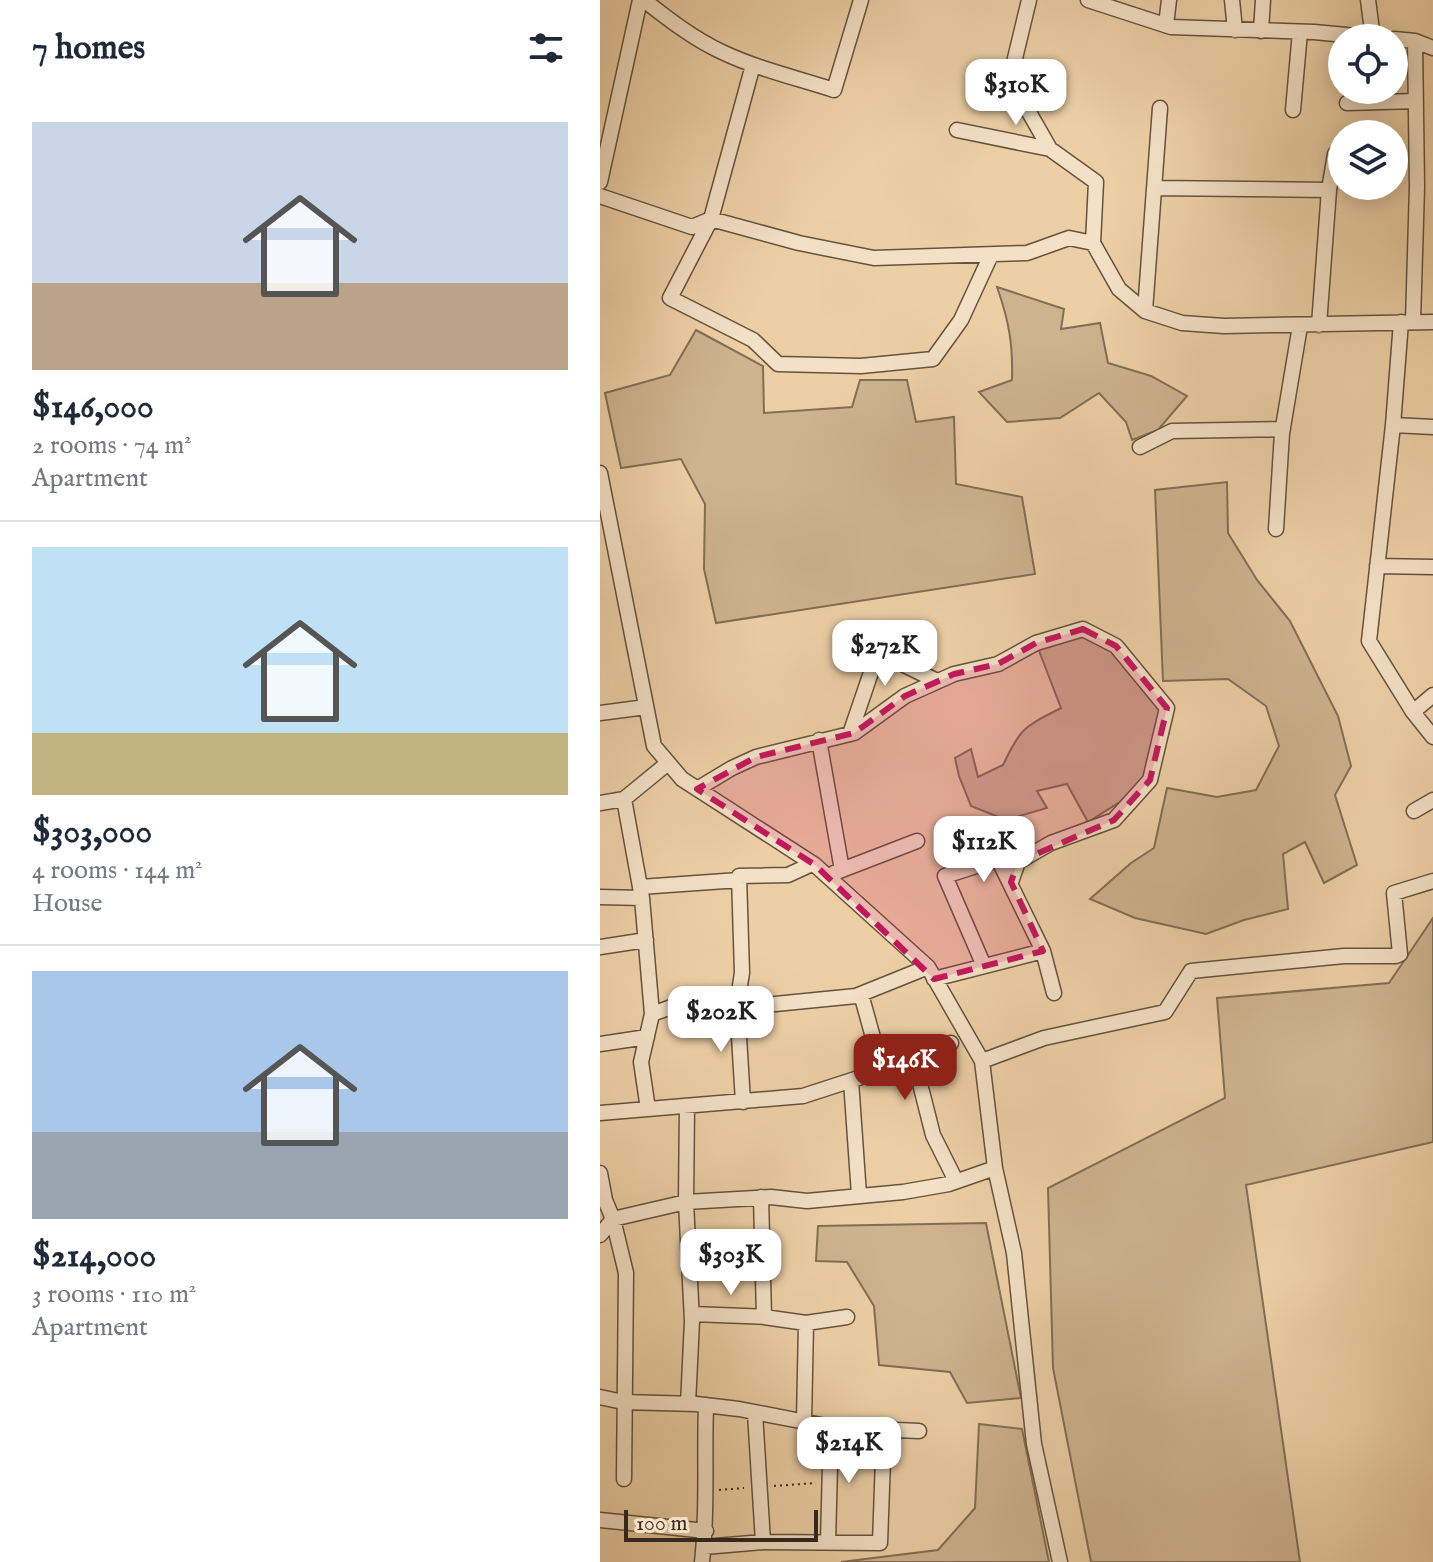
<!DOCTYPE html>
<html lang="en">
<head>
<meta charset="utf-8">
<style>
  :root { --surface:#fff; --page:#f6f6f7; --text:#1f2937; --muted:#747a83; --line:#e0e1e3; --accent:#8f2418 }
  body { margin:0; font-family:"IM FELL English",serif; background:var(--page); color:var(--text); height:100vh; display:flex; flex-direction:column; font-size:30px; white-space:nowrap }
  * { box-sizing:border-box; margin:0 }
  p { font-size:26px; color:var(--muted) }
  .icon { flex:none; width:44px; height:44px; fill:none; stroke:currentColor; stroke-width:2; stroke-linecap:round; stroke-linejoin:round }
  .map { position:relative; flex:1; overflow:hidden }
  .drawer { display:flex; flex-direction:column; background:var(--surface); width:600px }
  .drawer>* { flex:none }
  .controls { position:absolute; left:728px; top:24px; display:grid; gap:16px }
  .controls a { display:grid; place-items:center; width:80px; height:80px; border-radius:50%; background:var(--surface); box-shadow:0 4px 20px #0003; font-size:40px }
  .scale { position:absolute; left:24px; bottom:20px; width:194px; box-sizing:border-box; padding-left:8px; border:4px solid #372a1c; border-top:0; font-size:22px; line-height:28px; white-space:nowrap; color:#372a1c; -webkit-text-stroke:6px #f3e0c5; paint-order:stroke }
  .price { position:absolute; translate:-50% -68px; padding:0 18px; border-radius:16px; background:#fff; color:#222; font-size:26px; line-height:52px; filter:drop-shadow(0 2px 4px #0008) }
  .price::after { content:''; position:absolute; left:50%; top:48px; width:24px; height:18px; margin-left:-12px; background:inherit; clip-path:polygon(0 0,100% 0,50% 100%) }
  .price.current { background:var(--accent); color:#fff }
  ul { padding:0; list-style:none }
  li { display:grid; align-content:center; gap:16px; height:424px; padding:0 32px }
  li+li { border-top:2px solid var(--line) }
  li span { display:grid; place-items:center; height:248px; border-radius:0px; color:#555 }
  li>.icon { margin-inline-start:auto }
  span .icon { width:144px; height:144px; fill:#fffc; stroke-width:1 }
  li b { font-size:34px }
  h2 { display:flex; justify-content:space-between; align-items:center; height:96px; padding:0 32px; font-size:34px }
  main { display:flex; flex:1; min-height:0 }
  .map>svg:first-child { display:block }
</style>
</head>
<body>
<main>
<section class="drawer">
<h2>7 homes<svg class="icon" aria-label="filters" viewBox="0 0 24 24"><path d="M4 7h16M4 17h16"/><circle cx="9" cy="7" r="2"/><circle cx="15" cy="17" r="2"/></svg></h2>
<ul>
<li><span style="background:linear-gradient(#c9d6e8 65%,#b9a48a 0)"><svg class="icon" aria-label="home" viewBox="0 0 24 24"><path d="M3 11l9-7 9 7M6 9v11h12V9"/></svg></span><div><b>$146,000</b><p>2 rooms · 74 m²</p><p>Apartment</p></div></li>
<li><span style="background:linear-gradient(#bfe0f5 75%,#c2b280 0)"><svg class="icon" aria-label="home" viewBox="0 0 24 24"><path d="M3 11l9-7 9 7M6 9v11h12V9"/></svg></span><div><b>$303,000</b><p>4 rooms · 144 m²</p><p>House</p></div></li>
<li><span style="background:linear-gradient(#a9c7e8 65%,#9aa5b1 0)"><svg class="icon" aria-label="home" viewBox="0 0 24 24"><path d="M3 11l9-7 9 7M6 9v11h12V9"/></svg></span><div><b>$214,000</b><p>3 rooms · 110 m²</p><p>Apartment</p></div></li>
</ul>
</section>
<div class="map">
<svg width="833" height="1562" viewBox="0 0 833 1562">
  <rect width="100%" height="100%" fill="#edcfa6"/>
  <filter id="stains"><feTurbulence type="fractalNoise" baseFrequency=".0025" numOctaves="4"/><feColorMatrix values="0 0 0 0 .2 0 0 0 0 .09 0 0 0 0 .02 0 0 0 .5 -.17"/></filter>
  <radialGradient id="worn" r=".72"><stop offset=".6" stop-color="#630" stop-opacity="0"/><stop offset="1" stop-color="#630" stop-opacity=".3"/></radialGradient>
  <path fill="#ceb38f" stroke="#826e56" stroke-width="2" d="M397,287L464,309L461,329L500,323L508,363L551,376L587,396L558,430L532,440L526,422L499,393L460,418L407,422L379,392L412,380C413,344 409,321 397,287Z
    M96,330L163,366L164,413L252,407L260,380H307L316,422L354,417L356,484L422,497L435,574L116,623L104,569L105,504L81,459L21,468L5,393L70,375Z
    M627,482L628,533L657,580L690,621L738,716L751,766L735,795L757,865L724,883L705,842L683,854L688,909L644,920L606,934L535,918L490,899L531,863L554,848L567,788L617,797L656,790L679,746L666,706L628,679L563,681L555,490Z
    M483,629L516,646L567,708L545,786L488,822L467,784L437,791L447,808L406,820L371,806L359,776L355,758L371,749L378,777L403,765C421,727 424,727 461,708L436,643Z
    M833,918V1142L646,1185L700,1562H491L453,1368L448,1188L625,1098L617,998L789,983Z
    M386,1223L421,1398L367,1403L350,1372L279,1365L274,1306L247,1262L216,1261L218,1226Z
    M379,1424L422,1429L449,1562H241L338,1550L375,1508Z"/>
  <g fill="none" stroke-linecap="round" stroke-linejoin="round">
    <defs>
      <path id="minor" d="M44,0C68,19 94,39 122,52C158,69 197,78 234,90L261,0
        M429,0L410,79L450,149L496,182L493,243
        M488,0L571,27L714,32L778,38
        M632,0L635,30
        M768,0L773,38
        M566,25L569,0
        M661,31L663,0
        M794,39L815,41L817,187L813,321
        M815,41L833,48
        M153,65L111,219L199,243L274,258L427,253L469,238L493,243L519,289L545,311L582,323L624,326L833,322
        M747,103L816,101
        M693,110L700,32
        M357,130L450,149
        M0,182L40,0
        M554,188L729,190
        M0,196L92,227L111,219L70,298L153,340L178,364L261,366L333,359L361,320L391,255
        M545,311L560,108
        M801,322L793,425L769,641L813,712L833,737
        M719,325L729,190L735,154
        M793,425L833,427
        M540,447L572,431L683,429
        M0,473L54,746L82,779L215,865L328,967L382,1061L395,1168L414,1253L434,1444L460,1562
        M676,529L682,433L700,326
        M777,566L833,567
        M813,712L833,695
        M0,713L46,707
        M250,734L278,652L337,681
        M219,740L242,870
        M97,789L132,768L156,757L254,733L305,696L354,674L398,664L436,643L483,629L516,646L567,708L550,780L514,820L451,843L418,862L411,882
        M24,799L42,898L52,1014
        M0,803L24,799L68,763
        M814,811L833,800
        M234,873L317,841
        M40,887L139,880
        M0,897L42,898
        M0,947L46,940
        M384,966L345,876L398,859L443,951
        M334,979L443,951L454,993
        M261,994L282,1070
        M0,1044L47,1037
        M314,1060L333,1135L356,1181
        M382,1061L444,1038L565,1012L591,971L744,956H796L800,954L794,893L833,881
        M251,1081L259,1195
        M143,1102L137,1004L142,973L139,876L188,875L212,864
        M87,1106L86,1202L92,1321L88,1404
        M48,1109L41,1062L52,1014L74,1006L165,1005L256,996L328,967
        M0,1113L203,1096L314,1060L351,1043
        M0,1173L5,1200L13,1219L26,1273L24,1479
        M161,1197L164,1317L206,1323L204,1421
        M0,1235L13,1219L86,1202L171,1197L207,1201L303,1192L349,1184L395,1168
        M89,1256L162,1252
        M92,1314L168,1317
        M206,1323L247,1317
        M0,1397L23,1402L96,1404L139,1409L231,1427L319,1431
        M155,1413L163,1542
        M0,1520L106,1531
        M228,1542L231,1427
        M104,1547L163,1542L280,1543L284,1431
        M102,1562C108,1510 104,1458 106,1405"/>
    </defs>
    <use href="#minor" stroke="#64533e" stroke-width="17"/>
    <path stroke="#372a1c" stroke-width="2" stroke-dasharray="2 4" stroke-linecap="butt" d="M174,1486L216,1483
      M119,1490L144,1488"/>
    <use href="#minor" stroke="#f3e0c5" stroke-width="14"/>
  </g>
  <path fill="#c2185b" fill-opacity="0.2" stroke="#c2185b" stroke-width="6" stroke-dasharray="16 10" stroke-linejoin="round" d="M483,629L516,646L567,708L550,780L514,820L418,862L411,882L443,951L334,979L215,865L97,789L156,757L254,733L305,696L354,674L398,664L436,643Z"/>
  <rect width="100%" height="100%" filter="url(#stains)"/>
  <rect width="100%" height="100%" fill="url(#worn)"/>
</svg>
<div class="controls">
<a><svg class="icon" aria-label="locate" viewBox="0 0 24 24"><circle cx="12" cy="12" r="6"/><path d="M12 2v4M12 18v4M2 12h4M18 12h4"/></svg></a>
<a><svg class="icon" aria-label="layers" viewBox="0 0 24 24"><path d="M12 4l9 5-9 5-9-5zM3 14l9 5 9-5"/></svg></a>
</div>
<div class="scale">100 m</div>
<b class="price" style="left:416px;top:127px">$310K</b>
<b class="price" style="left:285px;top:688px">$272K</b>
<b class="price" style="left:384px;top:884px">$112K</b>
<b class="price" style="left:121px;top:1054px">$202K</b>
<b class="price current" style="left:305px;top:1102px">$146K</b>
<b class="price" style="left:131px;top:1297px">$303K</b>
<b class="price" style="left:249px;top:1485px">$214K</b>
</div>
</main>
</body>
</html>
